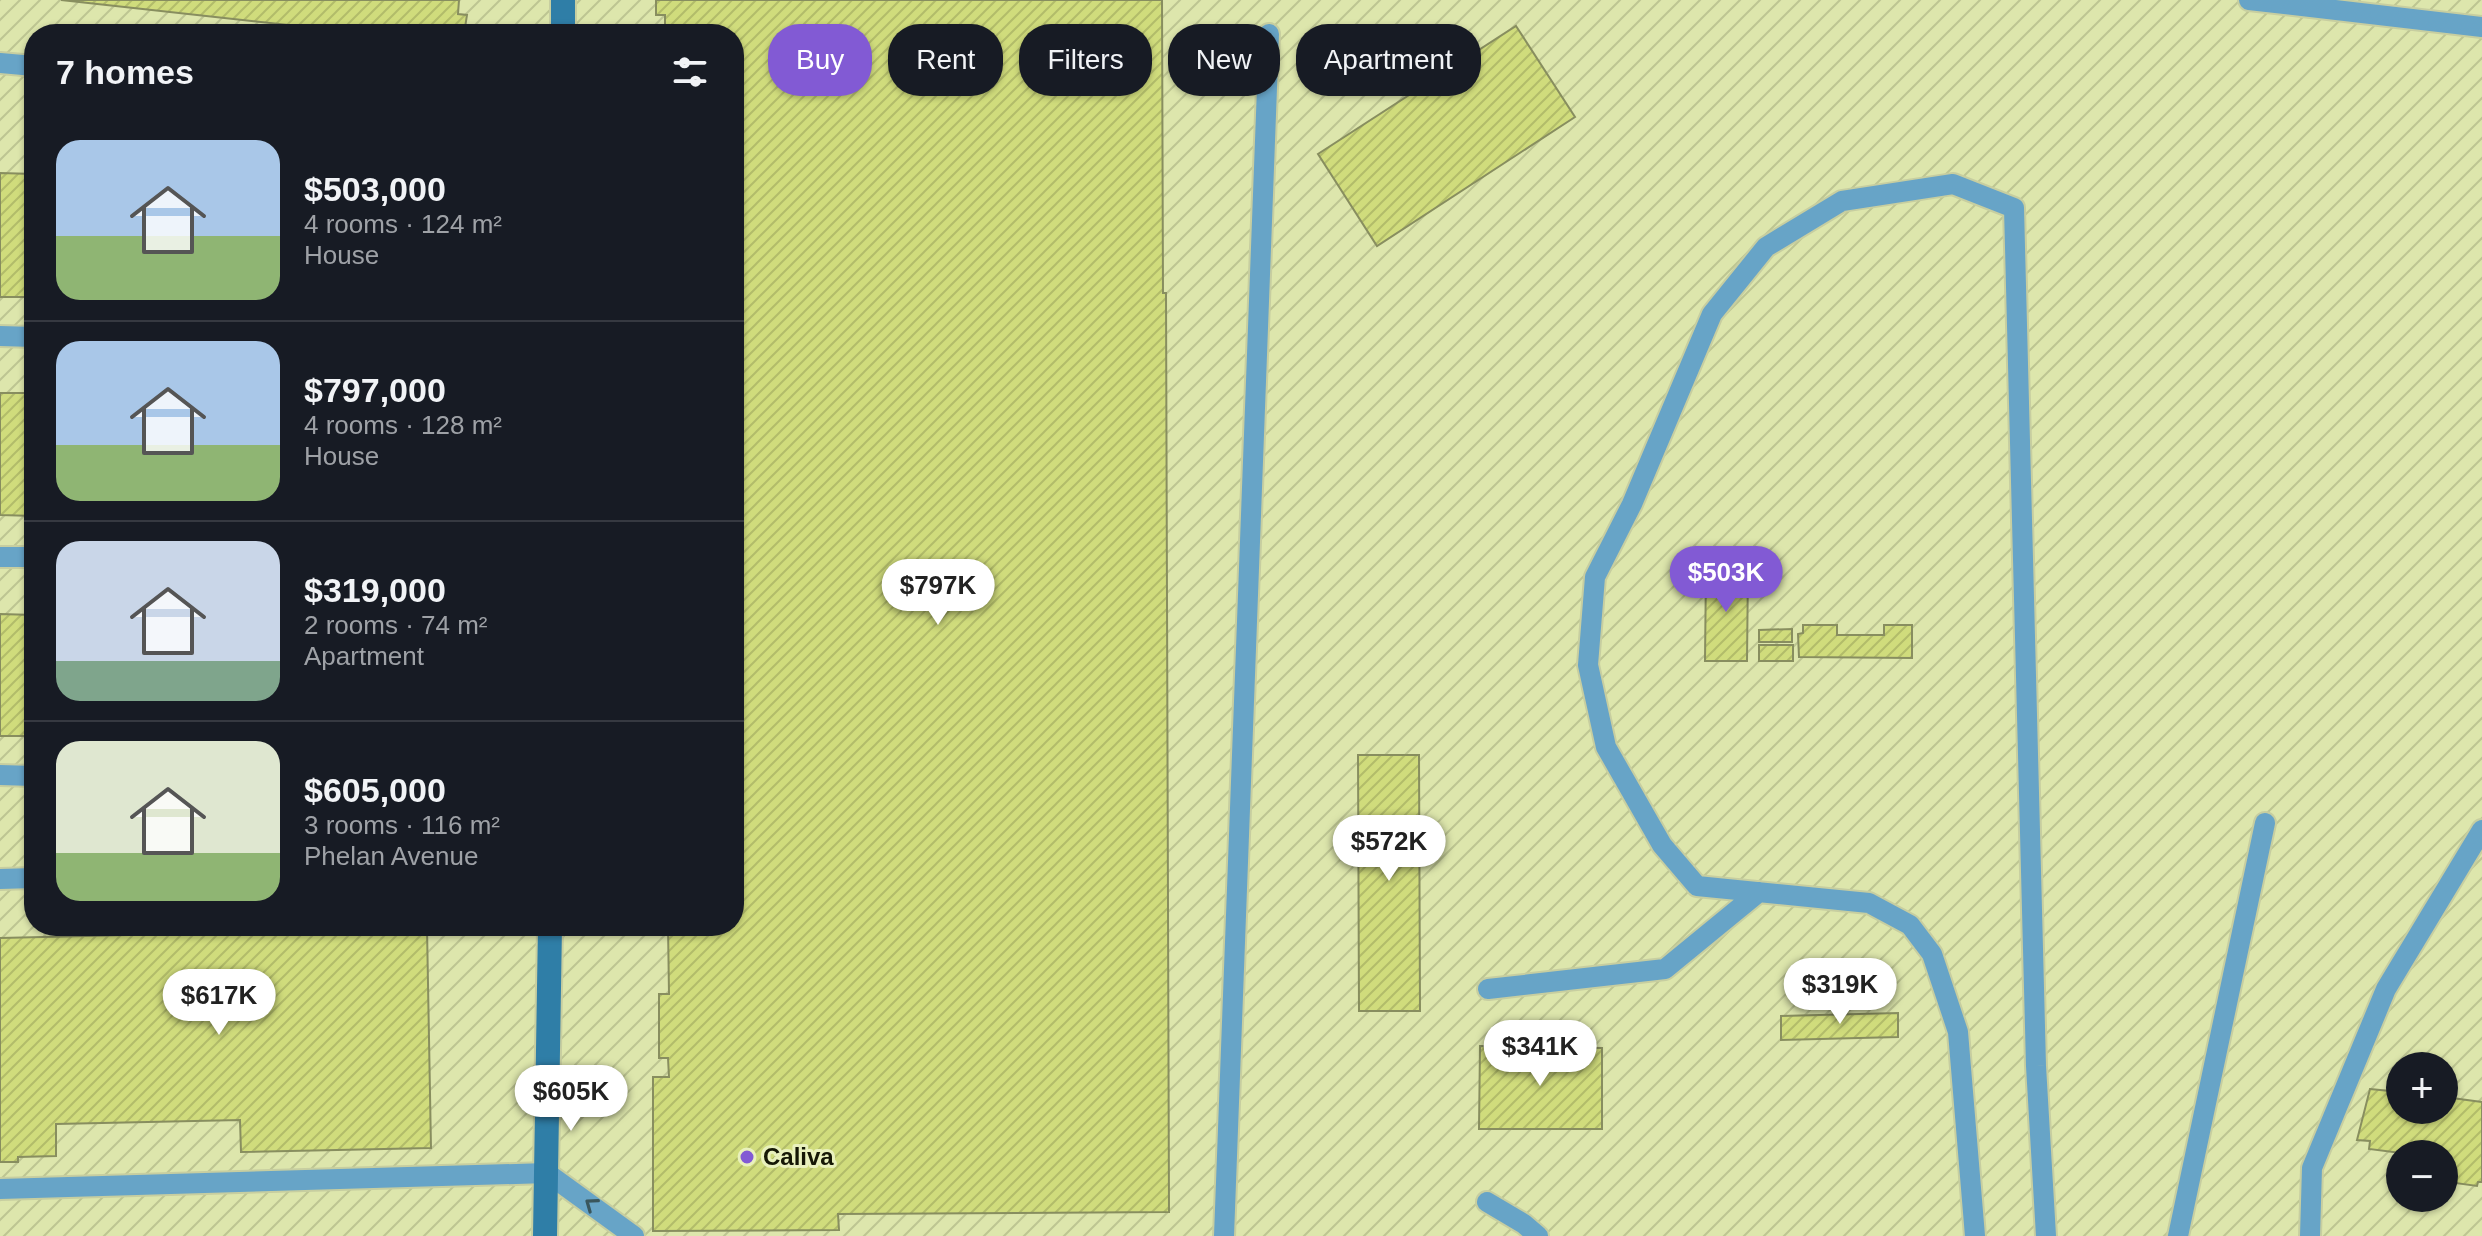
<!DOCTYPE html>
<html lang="en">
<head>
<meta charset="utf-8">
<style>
  :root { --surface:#171b24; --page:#242831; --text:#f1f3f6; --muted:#9ea1a6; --line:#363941; --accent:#825ad4 }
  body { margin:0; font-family:Helvetica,sans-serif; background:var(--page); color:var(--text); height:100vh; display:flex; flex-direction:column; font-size:30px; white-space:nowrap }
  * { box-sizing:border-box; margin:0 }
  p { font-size:26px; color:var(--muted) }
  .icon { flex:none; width:44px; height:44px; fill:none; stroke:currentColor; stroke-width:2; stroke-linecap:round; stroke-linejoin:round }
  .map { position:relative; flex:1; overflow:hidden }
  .sheet { position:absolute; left:24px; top:24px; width:720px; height:912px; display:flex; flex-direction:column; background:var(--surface); border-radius:32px; box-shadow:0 2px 6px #0004 }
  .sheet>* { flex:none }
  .banner { position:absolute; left:768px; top:24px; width:760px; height:72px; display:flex; gap:16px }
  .buttons { position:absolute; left:2386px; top:1052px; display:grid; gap:16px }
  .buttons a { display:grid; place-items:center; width:72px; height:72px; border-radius:50%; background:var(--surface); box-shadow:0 2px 6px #0004; font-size:40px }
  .price { position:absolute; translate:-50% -68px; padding:0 18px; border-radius:28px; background:#fff; color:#222; font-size:26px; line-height:52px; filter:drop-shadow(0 2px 4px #0008) }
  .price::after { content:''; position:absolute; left:50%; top:48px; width:24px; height:18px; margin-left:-12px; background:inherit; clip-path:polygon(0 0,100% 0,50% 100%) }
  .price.on { background:var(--accent); color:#fff }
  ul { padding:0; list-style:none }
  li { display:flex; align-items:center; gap:24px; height:200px; padding:0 32px }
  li+li { border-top:2px solid var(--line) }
  li span { display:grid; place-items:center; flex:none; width:224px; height:160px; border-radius:24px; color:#555 }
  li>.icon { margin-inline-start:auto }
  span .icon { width:96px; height:96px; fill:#fffc; stroke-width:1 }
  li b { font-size:34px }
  h2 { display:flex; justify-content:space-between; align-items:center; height:96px; padding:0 32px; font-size:34px }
  .pill { padding:0 28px; border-radius:32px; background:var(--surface); box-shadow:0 2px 6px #0004; font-size:28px; line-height:72px }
  .pill.on { background:var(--accent); color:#fff }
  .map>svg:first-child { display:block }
</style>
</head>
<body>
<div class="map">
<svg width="2482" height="1236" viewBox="0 0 2482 1236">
  <defs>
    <pattern id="industrial-furrows" width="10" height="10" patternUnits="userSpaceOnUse" patternTransform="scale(2)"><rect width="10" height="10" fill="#dde6ac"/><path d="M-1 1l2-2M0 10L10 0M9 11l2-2" fill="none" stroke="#bdc592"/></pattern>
    <pattern id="building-hatch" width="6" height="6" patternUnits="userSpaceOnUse" patternTransform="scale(2)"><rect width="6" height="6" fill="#d0dc7c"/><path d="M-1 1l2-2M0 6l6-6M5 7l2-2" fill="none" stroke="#b2bc6a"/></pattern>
  </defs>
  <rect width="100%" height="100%" fill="#e9f1bd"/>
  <path fill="url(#industrial-furrows)" fill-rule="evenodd" d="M0,0H2482V1236H0ZM34,34H734V926H34ZM2400,1066H2444V1110H2400ZM2400,1154H2444V1198H2400Z"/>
  <path fill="url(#building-hatch)" stroke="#888e5f" stroke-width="2" d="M61,0H459L458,14L467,15L464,34H371Z
    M656,0H1162L1163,293H1166L1169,1212L838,1214L839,1230L653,1231V1077H669L668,1058H659V994H669L668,926H734V34H665V15H656Z
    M1516,26L1575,117L1377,246L1318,154Z
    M0,173L34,174V297H0Z
    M0,393H34V516L0,515Z
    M1706,567H1748L1747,661H1705Z
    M0,614L34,615V736H0Z
    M1803,625H1837V635H1884V625H1912V658L1799,657L1798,634L1803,633Z
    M1792,629V642H1759V630Z
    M1759,645H1793V661H1759Z
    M1358,755H1419L1420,1011H1359Z
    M377,926L427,928L431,1148L241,1152L240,1120L56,1124V1156L18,1157V1162H0V938L378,929Z
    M1898,1013V1037L1781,1040V1016Z
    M1480,1046L1602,1048V1129H1479Z
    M2370,1089L2400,1092V1110H2444V1097L2482,1102V1182H2478L2477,1186L2455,1183V1179H2452L2451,1182L2444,1181V1154H2409L2369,1149L2370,1141L2357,1140Z"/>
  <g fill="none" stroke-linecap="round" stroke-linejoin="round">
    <defs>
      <path id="lane" d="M2249,0L2482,27
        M0,63L34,66
        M0,336L34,337
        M0,557H34
        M0,775L34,776
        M0,879L34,878
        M1488,989L1665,969L1759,892
        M0,1189L547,1173L634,1236
        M1487,1202L1524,1224L1538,1236
        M1224,1236L1269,34
        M1975,1236L1958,1032L1932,954L1910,925L1869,903L1697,886L1662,845L1606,747L1588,665L1595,577L1632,504L1712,314L1766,247L1842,201L1953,184L2014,208L2036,1066L2046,1236
        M2178,1236L2265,823
        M2310,1236L2312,1168L2386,989L2482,830"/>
      <path id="secondary" d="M563,0V34
        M545,1236L550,926"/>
    </defs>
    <use href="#lane" stroke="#c7cea0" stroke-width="24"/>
    <use href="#secondary" stroke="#c7cea0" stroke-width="28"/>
    <use href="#lane" stroke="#67a4c7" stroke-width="20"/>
    <use href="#secondary" stroke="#2f7ea7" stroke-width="24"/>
  </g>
  <defs><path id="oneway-chevron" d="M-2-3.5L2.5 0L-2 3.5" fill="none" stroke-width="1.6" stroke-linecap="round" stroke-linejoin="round" transform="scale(2)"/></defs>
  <use stroke="#3a565c" href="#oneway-chevron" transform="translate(591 1204) rotate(-144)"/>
  <circle fill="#825ad4" stroke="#e9f1bd" stroke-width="3" cx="747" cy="1157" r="8"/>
  <g text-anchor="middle" stroke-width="6" stroke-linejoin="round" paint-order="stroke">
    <g font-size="24" font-weight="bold" fill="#151705" stroke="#e9f1bd" text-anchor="start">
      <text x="763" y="1165">Caliva</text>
    </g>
  </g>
</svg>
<div class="buttons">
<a>+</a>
<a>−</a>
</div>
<b class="price on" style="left:1726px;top:614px">$503K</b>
<b class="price" style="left:938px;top:627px">$797K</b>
<b class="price" style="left:1389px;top:883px">$572K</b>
<b class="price" style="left:1840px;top:1026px">$319K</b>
<b class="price" style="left:219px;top:1037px">$617K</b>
<b class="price" style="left:1540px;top:1088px">$341K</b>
<b class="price" style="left:571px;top:1133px">$605K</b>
<div class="banner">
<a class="pill on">Buy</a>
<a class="pill">Rent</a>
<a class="pill">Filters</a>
<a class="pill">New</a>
<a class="pill">Apartment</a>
</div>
<section class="sheet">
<h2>7 homes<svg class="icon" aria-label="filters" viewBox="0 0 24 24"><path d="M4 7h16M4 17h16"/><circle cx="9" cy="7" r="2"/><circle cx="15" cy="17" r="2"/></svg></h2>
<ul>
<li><span style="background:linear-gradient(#a9c7e8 60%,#8fb573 0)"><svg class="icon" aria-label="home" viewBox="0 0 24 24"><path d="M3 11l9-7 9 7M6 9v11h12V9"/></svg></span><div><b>$503,000</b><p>4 rooms · 124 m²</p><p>House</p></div></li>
<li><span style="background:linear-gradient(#a9c7e8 65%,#8fb573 0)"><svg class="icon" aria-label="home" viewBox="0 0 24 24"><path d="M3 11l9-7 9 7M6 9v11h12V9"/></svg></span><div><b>$797,000</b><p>4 rooms · 128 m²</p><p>House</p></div></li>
<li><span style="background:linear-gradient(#c9d6e8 75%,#7fa58c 0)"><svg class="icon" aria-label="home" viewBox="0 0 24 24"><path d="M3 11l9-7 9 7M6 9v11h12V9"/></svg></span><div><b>$319,000</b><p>2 rooms · 74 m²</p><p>Apartment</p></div></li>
<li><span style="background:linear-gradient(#dfe7d0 70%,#8fb573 0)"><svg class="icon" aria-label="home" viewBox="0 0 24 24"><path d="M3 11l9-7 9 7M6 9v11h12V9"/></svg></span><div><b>$605,000</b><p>3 rooms · 116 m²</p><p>Phelan Avenue</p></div></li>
</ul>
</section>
</div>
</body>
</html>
